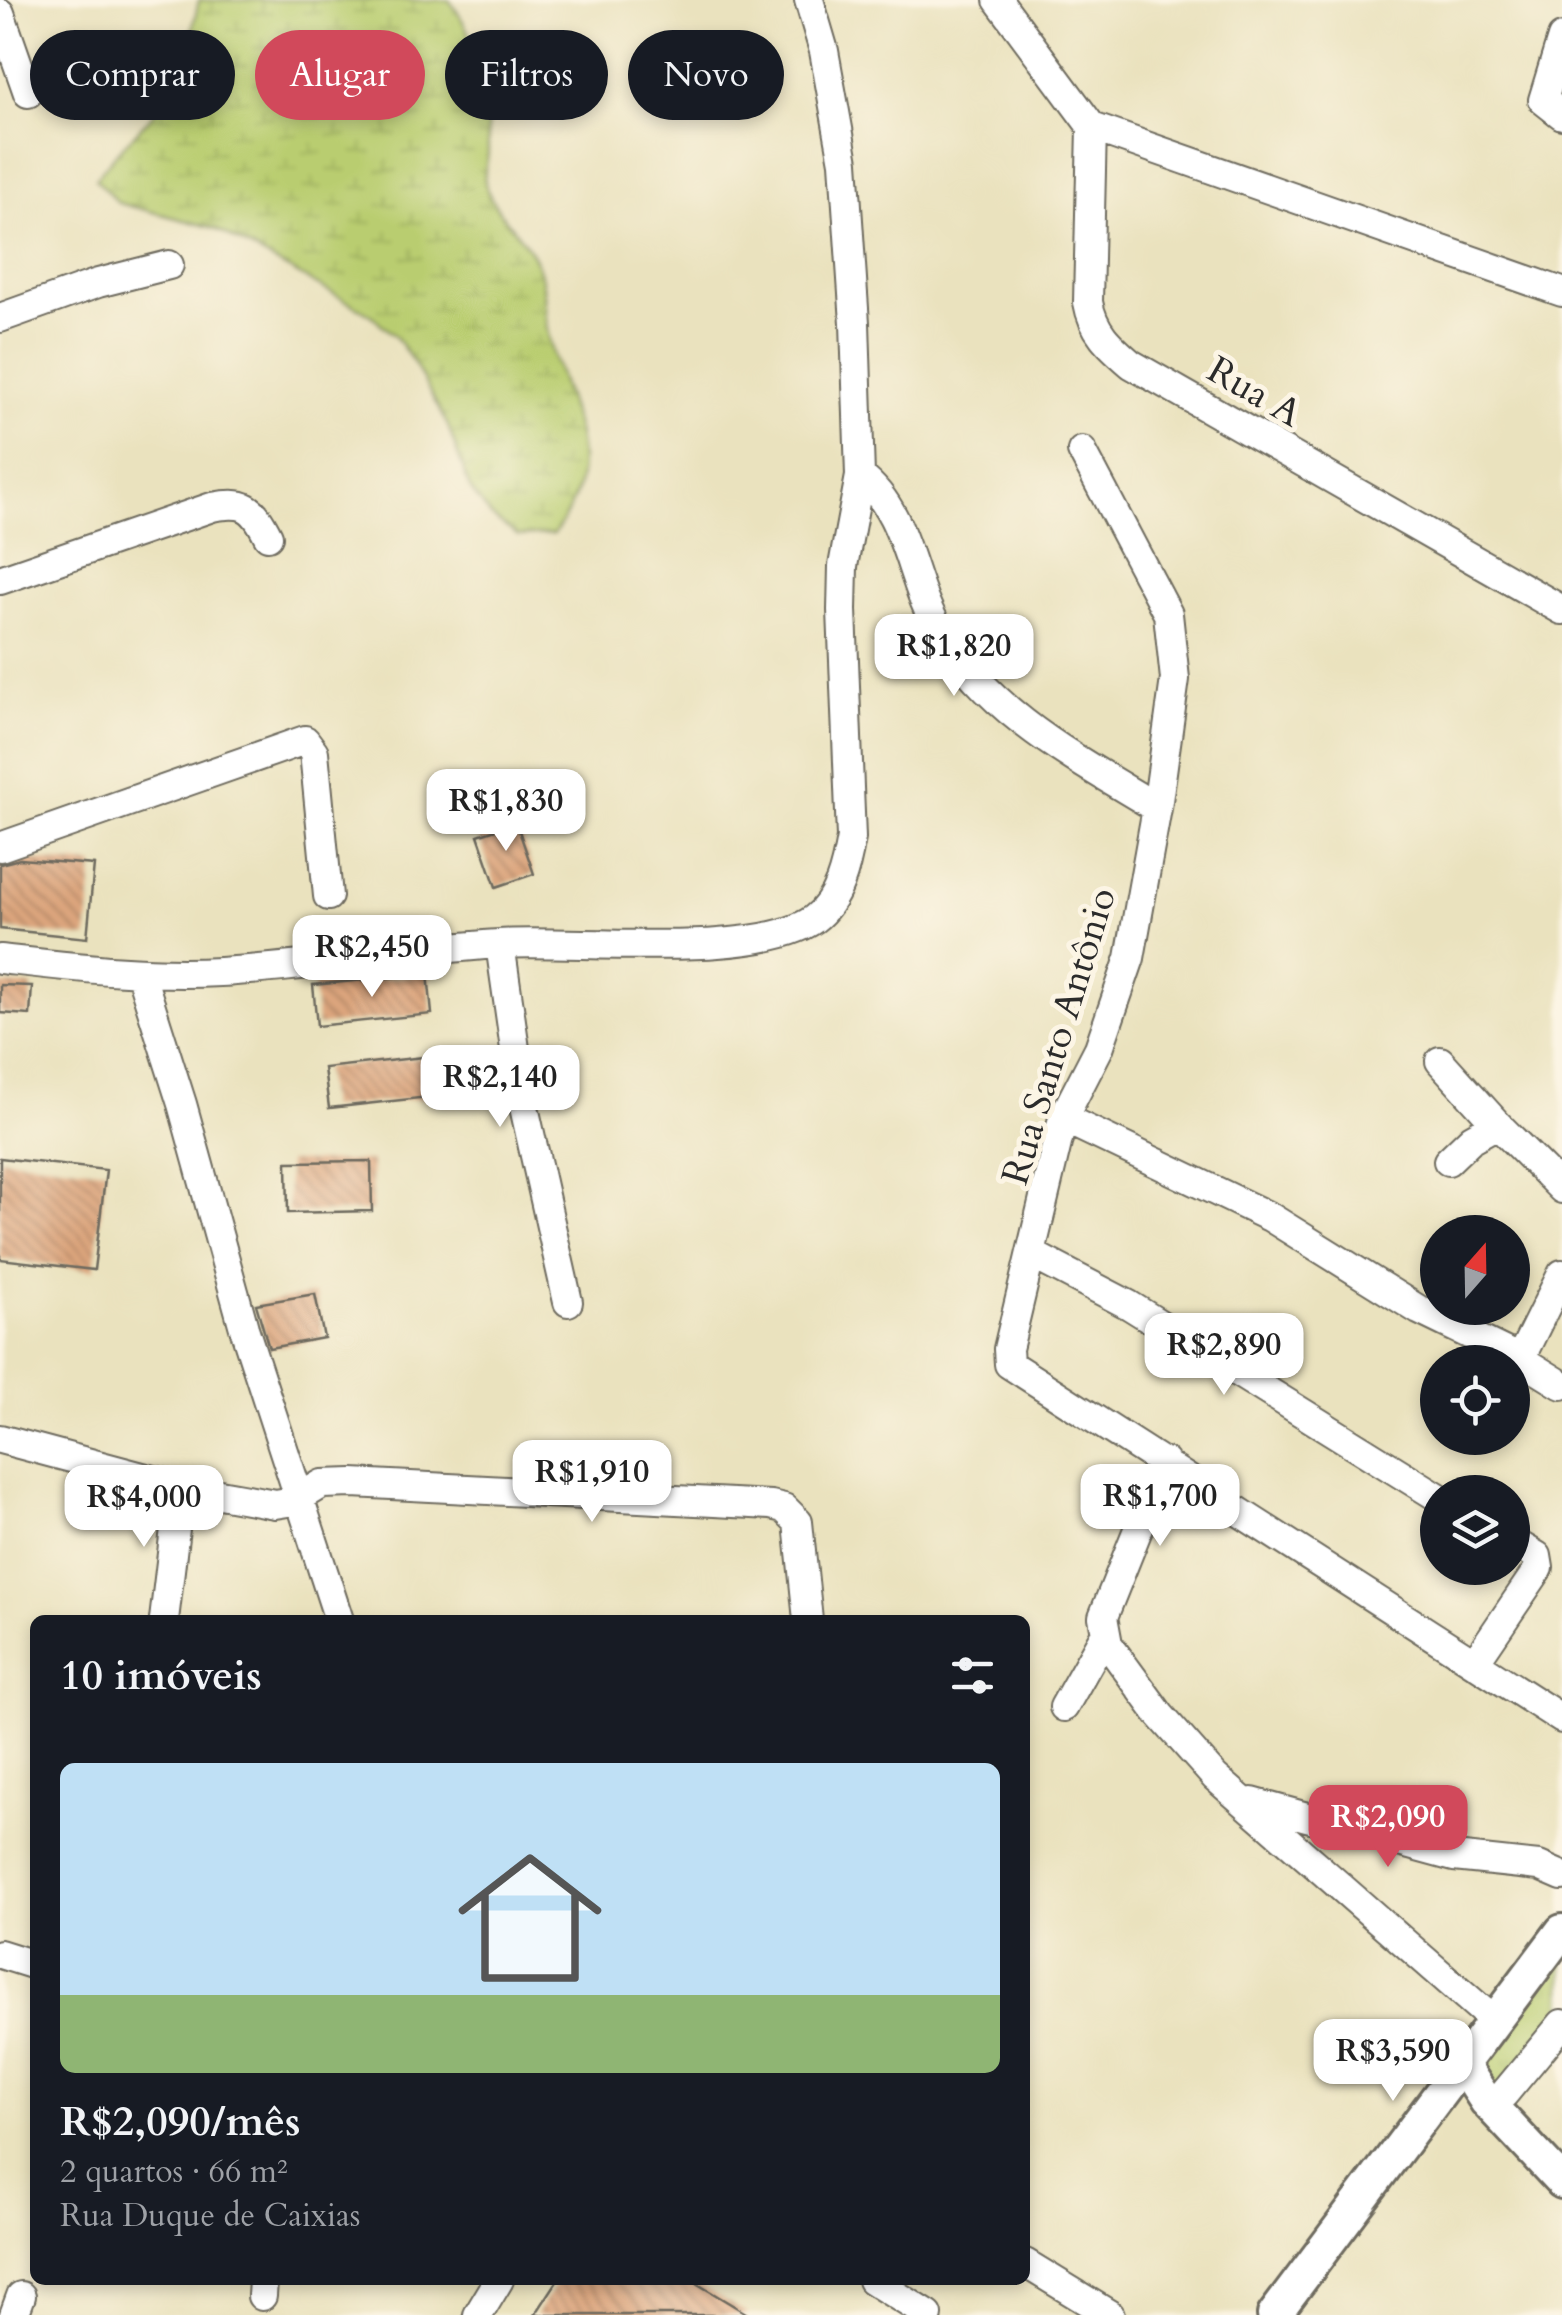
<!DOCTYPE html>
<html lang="pt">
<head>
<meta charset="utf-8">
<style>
  :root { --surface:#171b24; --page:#242831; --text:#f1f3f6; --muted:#9ea1a6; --line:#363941; --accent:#d1495b }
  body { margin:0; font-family:Cardo,serif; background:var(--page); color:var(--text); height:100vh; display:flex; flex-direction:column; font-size:38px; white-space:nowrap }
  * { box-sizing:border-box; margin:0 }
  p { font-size:32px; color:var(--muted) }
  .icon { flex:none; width:55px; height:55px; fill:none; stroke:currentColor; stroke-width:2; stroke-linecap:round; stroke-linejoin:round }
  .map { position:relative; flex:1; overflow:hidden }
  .details { position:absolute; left:30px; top:1615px; width:1000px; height:670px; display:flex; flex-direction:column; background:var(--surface); border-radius:15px; box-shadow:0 5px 15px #0003 }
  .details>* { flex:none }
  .top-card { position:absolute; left:30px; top:30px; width:1000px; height:90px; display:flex; gap:20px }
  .needle { width:65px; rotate:20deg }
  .controls { position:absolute; left:1420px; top:1215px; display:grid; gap:20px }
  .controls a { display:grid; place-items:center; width:110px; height:110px; border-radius:50%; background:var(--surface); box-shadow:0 5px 15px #0003; font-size:50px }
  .price { position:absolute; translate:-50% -85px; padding:0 22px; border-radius:20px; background:#fff; color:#222; font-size:32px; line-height:65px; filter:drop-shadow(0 2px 5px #0008) }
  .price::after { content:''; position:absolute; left:50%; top:60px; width:30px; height:22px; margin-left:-15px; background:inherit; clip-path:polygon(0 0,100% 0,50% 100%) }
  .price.current { background:var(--accent); color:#fff }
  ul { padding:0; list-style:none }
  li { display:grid; align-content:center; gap:20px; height:530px; padding:0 30px }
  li+li { border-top:2px solid var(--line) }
  li span { display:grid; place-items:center; height:310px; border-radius:15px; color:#555 }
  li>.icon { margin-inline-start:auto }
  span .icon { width:180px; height:180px; fill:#fffc; stroke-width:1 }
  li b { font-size:42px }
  h2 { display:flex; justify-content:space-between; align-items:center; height:120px; padding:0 30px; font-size:42px }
  .chip { padding:0 35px; border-radius:45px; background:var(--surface); box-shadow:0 5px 15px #0003; font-size:35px; line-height:90px }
  .chip.current { background:var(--accent); color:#fff }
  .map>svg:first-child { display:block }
</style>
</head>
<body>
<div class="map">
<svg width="1562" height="2315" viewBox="0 0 1562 2315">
  <defs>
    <pattern id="wetland-marsh" width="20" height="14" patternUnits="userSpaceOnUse" patternTransform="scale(2.5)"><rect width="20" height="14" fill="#b9cd70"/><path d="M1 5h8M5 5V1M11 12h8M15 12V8" fill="none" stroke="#9fb061"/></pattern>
    <pattern id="park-tufts" width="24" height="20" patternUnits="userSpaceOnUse" patternTransform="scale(2.5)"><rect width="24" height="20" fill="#b9cd70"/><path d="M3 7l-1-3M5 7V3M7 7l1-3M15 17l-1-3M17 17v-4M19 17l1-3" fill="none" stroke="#9fb061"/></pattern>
    <pattern id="building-back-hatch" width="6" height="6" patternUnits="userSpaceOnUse" patternTransform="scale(2.5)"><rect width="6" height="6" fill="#dca57d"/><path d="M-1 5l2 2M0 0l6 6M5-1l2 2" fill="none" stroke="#b38767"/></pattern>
  </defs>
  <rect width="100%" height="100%" fill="#fcf5e5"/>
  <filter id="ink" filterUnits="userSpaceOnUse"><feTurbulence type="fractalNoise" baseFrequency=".01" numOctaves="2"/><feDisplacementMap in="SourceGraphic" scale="20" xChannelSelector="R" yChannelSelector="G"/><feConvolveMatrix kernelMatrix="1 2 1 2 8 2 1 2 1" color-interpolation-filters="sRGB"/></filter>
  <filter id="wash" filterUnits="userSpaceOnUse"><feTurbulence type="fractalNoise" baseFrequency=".0048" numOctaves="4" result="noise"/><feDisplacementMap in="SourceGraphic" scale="40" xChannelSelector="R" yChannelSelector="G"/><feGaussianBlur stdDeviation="2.25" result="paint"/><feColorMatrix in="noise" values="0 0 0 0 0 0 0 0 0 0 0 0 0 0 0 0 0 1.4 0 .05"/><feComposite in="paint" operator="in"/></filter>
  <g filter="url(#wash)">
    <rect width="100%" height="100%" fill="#eae2be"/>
    <path fill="url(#wetland-marsh)" stroke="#727c4e" stroke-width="2.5" d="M199,0H449C482,42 488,100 488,152C488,161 483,173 485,182C491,213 527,236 538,266C546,285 544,312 548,333C564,412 610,459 554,534L518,536L491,516L470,489L448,426L414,363L395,336L370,314L214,228L118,203L96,179C116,148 147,127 166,96C184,66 192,33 199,0Z"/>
    <path fill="url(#park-tufts)" stroke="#727c4e" stroke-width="2.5" d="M1562,1947V2018L1499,2099L1468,2072Z"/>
    <g id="blocks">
      <path fill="url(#building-back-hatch)" d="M516,822L534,874L496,887L478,835Z
        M20,859L94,865L87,938L0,929V864Z
        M428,974L432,1014L317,1026L313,985Z
        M0,985L32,986L30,1015L0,1013Z
        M460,1053L465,1093L329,1108L324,1068Z
        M0,1158L106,1170L94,1270L0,1259Z
        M371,1161L372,1211L288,1213L287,1162Z
        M315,1294L324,1338L269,1348L256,1304Z
        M558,2280H691L749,2315H535Z"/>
    </g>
  </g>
  <g filter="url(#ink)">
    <use href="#blocks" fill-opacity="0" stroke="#6e6b5e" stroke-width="2.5"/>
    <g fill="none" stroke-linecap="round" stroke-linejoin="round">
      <defs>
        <path id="minor" d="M998,0L1092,127
          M0,13L28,93
          M1562,38L1543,100L1562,115
          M1092,127L1088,302C1093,331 1109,345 1131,364L1562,610
          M1092,127L1562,292
          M0,318L98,283L169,265
          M1082,451L1168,614L1175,679L1157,808L1130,958L1099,1048L1063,1118L1008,1349L1009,1364L1562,1719
          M860,476C909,513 908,580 939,630C992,716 1075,758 1157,808
          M0,580L212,507C245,501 253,506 268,536
          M0,847L305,740L314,752L328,896
          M500,944L522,1098L568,1302
          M0,959C73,967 146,976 220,972C313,967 405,950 499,944C571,939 759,960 814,919C839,900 846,867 851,838L842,610L843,566L860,476L855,323L844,162L824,51L809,0
          M140,972L182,1104L244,1328L339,1620
          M1440,1061L1497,1124
          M1063,1118L1270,1217L1419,1310L1520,1359L1562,1385
          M1448,1161L1472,1138L1497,1124L1562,1189
          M1033,1255L1129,1305L1438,1497
          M1520,1359L1562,1274
          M0,1439L180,1487L275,1504L294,1501L322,1484L353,1483L771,1505L784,1508L798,1522L808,1620
          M1165,1462L1103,1617L1108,1644L1160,1715L1215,1777L1493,2020
          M164,1620L180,1487
          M1475,1662L1539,1568L1537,1556L1512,1541
          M1064,1707L1104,1636
          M1252,1802L1454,1857L1539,1866L1562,1876
          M0,1954L35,1965
          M1504,2094L1562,2024
          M1025,2263L1110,2315
          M872,2280L928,2315
          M262,2296L263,2280
          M14,2315L21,2296
          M478,2315L499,2280"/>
        <path id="major" d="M1462,2064L1486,2101L1562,2182
          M1274,2315L1562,1931"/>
      </defs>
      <use href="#minor" stroke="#6e6b5e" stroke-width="32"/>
      <use href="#major" stroke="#6e6b5e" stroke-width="38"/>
      <use href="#minor" stroke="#fff" stroke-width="28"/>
      <use href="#major" stroke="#fff" stroke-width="32"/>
    </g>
  </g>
  <g text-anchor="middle" stroke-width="10" stroke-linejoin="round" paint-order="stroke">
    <g font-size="38" fill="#2b2b2b" stroke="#fcf5e5">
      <text transform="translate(1255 391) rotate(30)" y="13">Rua A</text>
      <text transform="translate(1058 1036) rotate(-73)" y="13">Rua Santo Antônio</text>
    </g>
  </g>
</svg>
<div class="controls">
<a><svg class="needle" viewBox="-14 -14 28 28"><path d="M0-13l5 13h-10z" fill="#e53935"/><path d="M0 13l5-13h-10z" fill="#9ea1a6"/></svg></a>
<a><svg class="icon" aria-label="locate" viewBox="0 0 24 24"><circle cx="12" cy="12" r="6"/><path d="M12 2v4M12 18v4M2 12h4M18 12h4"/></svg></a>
<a><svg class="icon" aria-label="layers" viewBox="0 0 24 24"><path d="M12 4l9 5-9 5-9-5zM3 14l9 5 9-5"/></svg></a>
</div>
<b class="price" style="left:954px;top:699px">R$1,820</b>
<b class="price" style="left:506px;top:854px">R$1,830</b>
<b class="price" style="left:372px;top:1000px">R$2,450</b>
<b class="price" style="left:500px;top:1130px">R$2,140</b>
<b class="price" style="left:1224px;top:1398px">R$2,890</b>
<b class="price" style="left:592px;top:1525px">R$1,910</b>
<b class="price" style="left:1160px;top:1549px">R$1,700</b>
<b class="price" style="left:144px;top:1550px">R$4,000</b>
<b class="price current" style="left:1388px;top:1870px">R$2,090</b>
<b class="price" style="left:1393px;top:2104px">R$3,590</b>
<div class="top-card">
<a class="chip">Comprar</a>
<a class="chip current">Alugar</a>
<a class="chip">Filtros</a>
<a class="chip">Novo</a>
</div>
<section class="details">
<h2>10 imóveis<svg class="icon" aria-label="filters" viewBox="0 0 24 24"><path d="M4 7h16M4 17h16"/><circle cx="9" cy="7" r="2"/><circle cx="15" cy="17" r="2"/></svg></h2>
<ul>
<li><span style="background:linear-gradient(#bfe0f5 75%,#8fb573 0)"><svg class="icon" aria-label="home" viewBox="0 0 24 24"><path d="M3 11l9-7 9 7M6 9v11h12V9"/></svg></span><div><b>R$2,090/mês</b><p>2 quartos · 66 m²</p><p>Rua Duque de Caixias</p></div></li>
</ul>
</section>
</div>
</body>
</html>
